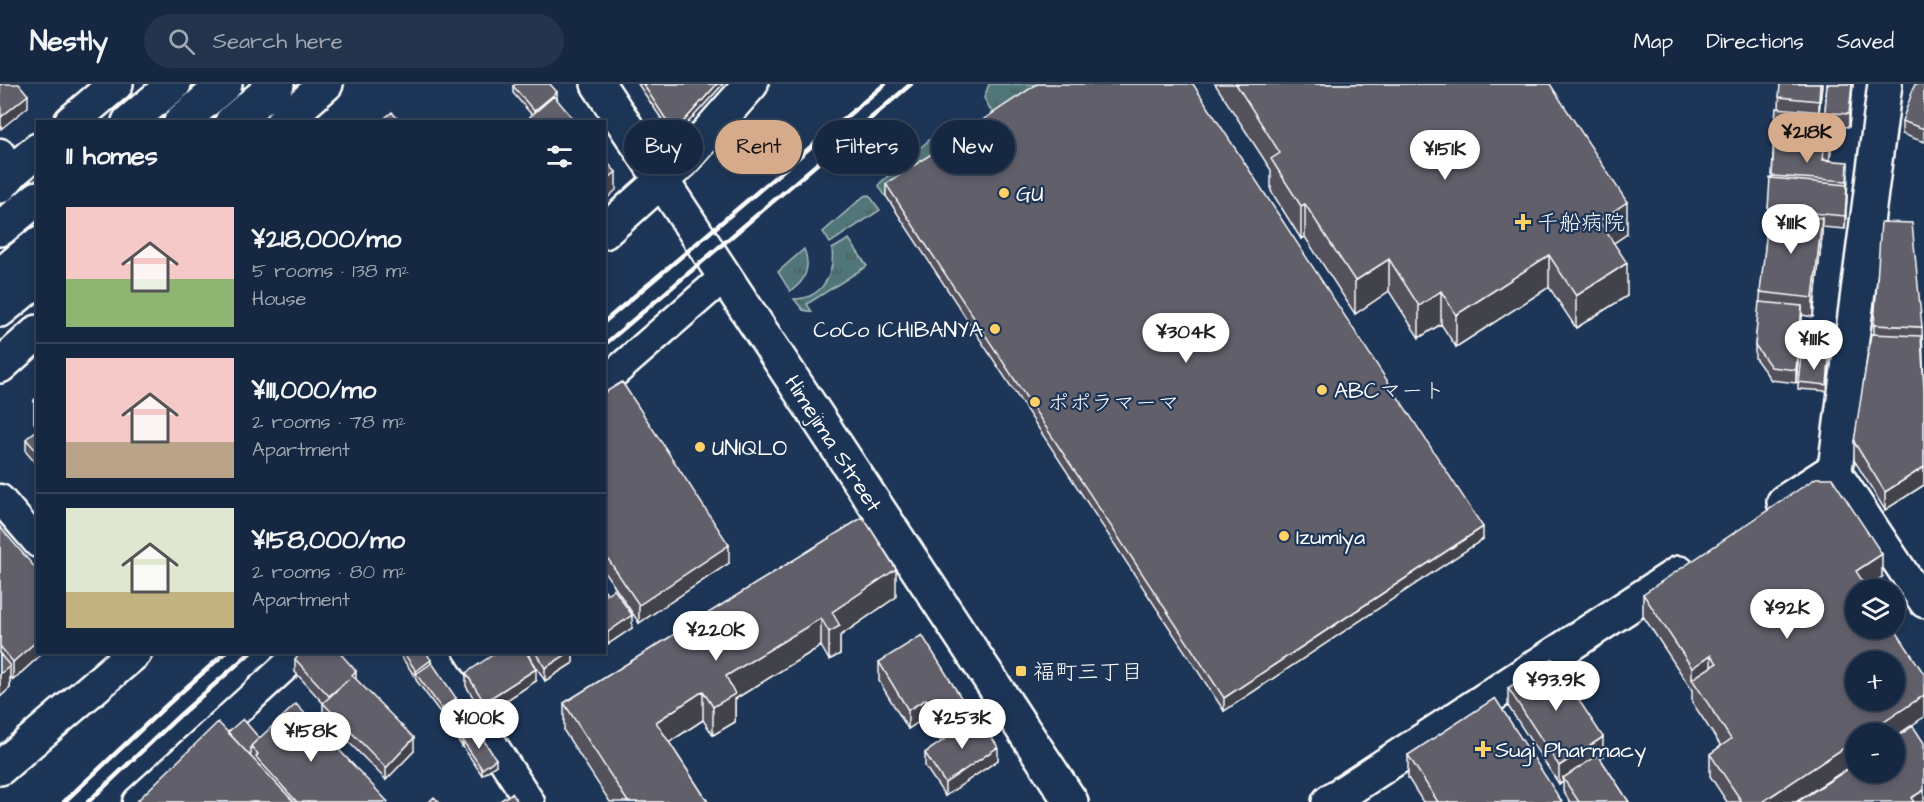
<!DOCTYPE html>
<html lang="en">
<head>
<meta charset="utf-8">
<style>
  :root { --surface:#162841; --page:#23344c; --text:#f1f3f6; --muted:#9ea6b1; --line:#35445a; --accent:#d6ab8b }
  body { margin:0; font-family:"Architects Daughter","Klee One",sans-serif; background:var(--page); color:var(--text); height:100vh; display:flex; flex-direction:column; font-size:22px; white-space:nowrap }
  * { box-sizing:border-box; margin:0 }
  p { font-size:20px; color:var(--muted) }
  .icon { flex:none; width:33px; height:33px; fill:none; stroke:currentColor; stroke-width:2; stroke-linecap:round; stroke-linejoin:round }
  .map { position:relative; flex:1; overflow:hidden }
  .sheet { position:absolute; left:36px; top:36px; width:570px; height:534px; display:flex; flex-direction:column; background:var(--surface); border-radius:0px; box-shadow:0 3px 9px #0003,0 0 0 2px var(--line) }
  .sheet>* { flex:none }
  .hud { position:absolute; left:624px; top:36px; width:570px; height:54px; display:flex; gap:12px }
  .controls { position:absolute; left:1845px; top:495px; display:grid; gap:12px }
  .controls a { display:grid; place-items:center; width:60px; height:60px; border-radius:50%; background:var(--surface); box-shadow:0 3px 9px #0003,0 0 0 2px var(--line); font-size:30px }
  .price { position:absolute; translate:-50% -51px; padding:0 14px; border-radius:21px; background:#fff; color:#222; font-size:20px; line-height:39px; filter:drop-shadow(0 2px 3px #0008) }
  .price::after { content:''; position:absolute; left:50%; top:36px; width:18px; height:14px; margin-left:-9px; background:inherit; clip-path:polygon(0 0,100% 0,50% 100%) }
  .price.selected { background:var(--accent); color:#111 }
  ul { padding:0; list-style:none }
  li { display:flex; align-items:center; gap:18px; height:150px; padding:0 30px }
  li+li { border-top:2px solid var(--line) }
  li span { display:grid; place-items:center; flex:none; width:168px; height:120px; border-radius:0px; color:#555 }
  li>.icon { margin-inline-start:auto }
  span .icon { width:72px; height:72px; fill:#fffc; stroke-width:1 }
  li b { font-size:26px }
  h2 { display:flex; justify-content:space-between; align-items:center; height:72px; padding:0 30px; font-size:26px }
  .pill { padding:0 21px; border-radius:27px; background:var(--surface); box-shadow:0 3px 9px #0003,0 0 0 2px var(--line); font-size:21px; line-height:54px }
  .pill.selected { background:var(--accent); color:#111 }
  header { display:flex; align-items:center; gap:36px; box-sizing:border-box; height:84px; padding:0 30px; background:var(--surface); border-bottom:2px solid var(--line) }
  header strong { font-size:28px }
  nav { display:flex; gap:33px; margin-inline-start:auto; font-size:21px }
  .search { width:420px; height:54px; background:var(--page); display:flex; align-items:center; gap:15px; box-sizing:border-box; padding:0 21px; border-radius:33px; color:var(--muted); font-size:22px }
  .map>svg:first-child { display:block }
</style>
</head>
<body>
<header>
<strong>Nestly</strong>
<div class="search"><svg class="icon" aria-label="search" viewBox="0 0 24 24"><circle cx="10" cy="10" r="6"/><path d="M15 15l6 6"/></svg>Search here</div>
<nav><a>Map</a><a>Directions</a><a>Saved</a></nav>
</header>
<div class="map">
<svg width="1924" height="718" viewBox="0 0 1924 718">
  <defs>
    <pattern id="grass-tufts" width="24" height="20" patternUnits="userSpaceOnUse" patternTransform="scale(1.5)"><rect width="24" height="20" fill="#517679"/><path d="M3 7l-1-3M5 7V3M7 7l1-3M15 17l-1-3M17 17v-4M19 17l1-3" fill="none" stroke="#4e5d5e"/></pattern>
  </defs>
  <rect width="100%" height="100%" fill="#1d3557"/>
  <filter id="ink" filterUnits="userSpaceOnUse"><feTurbulence type="fractalNoise" baseFrequency=".0167" numOctaves="2"/><feDisplacementMap in="SourceGraphic" scale="12" xChannelSelector="R" yChannelSelector="G"/><feConvolveMatrix kernelMatrix="1 2 1 2 8 2 1 2 1" color-interpolation-filters="sRGB"/></filter>
  <g filter="url(#ink)">
    <path fill="url(#grass-tufts)" stroke="#a8babc" stroke-width="1.5" d="M989,0H1054L993,30L984,14Z
      M944,43H953L960,50L961,55L926,86L885,112L879,102L880,99Z
      M869,111L880,126L830,159L823,148L864,112Z
      M849,155L867,182L807,220L812,228L803,226L794,215C822,215 835,190 832,165Z
      M804,165C811,182 806,198 790,207L778,188Z"/>
    <g fill="none" stroke-linecap="round" stroke-linejoin="round">
      <defs>
        <path id="minor" d="M0,69L14,86L0,97
          M604,298L725,192
          M1835,385L1924,519
          M0,415L38,459
          M433,568L530,718
          M137,718L301,568"/>
        <path id="tertiary" d="M604,148L683,77L751,0
          M1784,418L1835,385L1885,0
          M0,684L135,568
          M1329,718L1679,489"/>
        <path id="primary" d="M598,0L1071,718"/>
        <path id="trunk" d="M71,38L116,0
          M129,38L174,0
          M181,38L225,0
          M232,38L277,0
          M283,38L326,0
          M0,102L14,86L38,66
          M0,145L38,114
          M0,192L38,160
          M0,226L38,195
          M0,282L38,248"/>
      </defs>
      <use href="#minor" stroke="#fff" stroke-width="33"/>
      <use href="#tertiary" stroke="#fff" stroke-width="38"/>
      <use href="#primary" stroke="#fff" stroke-width="38"/>
      <use href="#trunk" stroke="#fff" stroke-width="38"/>
      <use href="#minor" stroke="#1d3557" stroke-width="28"/>
      <use href="#tertiary" stroke="#1d3557" stroke-width="33"/>
      <use href="#primary" stroke="#1d3557" stroke-width="33"/>
      <use href="#trunk" stroke="#1d3557" stroke-width="33"/>
      <path stroke="#fff" stroke-width="4.5" d="M604,238L885,0
        M604,261L911,0
        M64,718L168,620L226,568
        M88,718L180,631L251,568"/>
    </g>
    <path fill="#53515c" stroke="#fff" stroke-width="1.5" d="M638,0H723L683,44L667,43Z
      M1215,0H1550L1627,150L1613,159L1627,212L1576,244L1549,203L1456,263L1441,240L1419,254L1389,207L1355,230L1305,153L1301,155L1271,107V86Z
      M1780,0H1822L1819,28H1825L1827,0H1853L1849,43L1833,42L1830,76L1824,75V76L1848,91L1847,114L1845,145L1822,143V152L1813,233L1802,231L1796,299L1771,296L1755,274V261L1768,137V125L1772,94L1773,71V58L1779,25Z
      M1924,0V58L1902,50V37Z
      M513,2L557,15L532,31L513,9Z
      M886,100L1483,455L1224,627L886,112Z
      M1874,241L1922,243L1924,305V401L1885,426L1854,376V358L1874,250Z
      M1829,282L1827,307L1798,305V298Z
      M604,309L729,479L639,539L604,487Z
      M38,313V343L34,339V316Z
      M38,345V382L26,368V355Z
      M863,433L896,513L840,552V570L829,576L821,562L735,615V638L713,651L703,636L669,658L708,718H610L564,647V619Z
      M0,443L38,568H44L13,596L10,592V604L0,613Z
      M1882,493L1867,503L1856,650V679L1796,718H1727L1710,692V670L1721,662L1692,618V606L1643,532V510Z
      M604,505L632,544L608,560L604,556Z
      M398,568H426L431,579L476,647L496,681L482,691L463,663V661L462,662L442,634V631L416,596V594Z
      M527,568H573V579L545,597Z
      M295,575L356,596L414,667L386,696L323,632V619L295,588Z
      M879,578L970,638L998,676L945,712L925,682V669L941,658L926,633L908,645L879,597Z
      M466,589L536,597L484,631L466,602Z
      M1508,604L1603,672L1600,674L1629,718H1570L1563,707V698L1559,700L1508,622Z
      M228,648L388,718H136Z
      M1408,671L1562,718H1423L1408,694Z"/>
    <path fill="#43424b" stroke="#fff" stroke-width="1.5" d="M717,0H723L683,44V38Z
      M1820,0H1822L1819,30V17Z
      M1852,0H1853L1849,43V30Z
      M557,8V15L534,34V27Z
      M28,11V23L1,45V33Z
      M1833,29V42L1830,76V63Z
      M1848,78L1847,114L1845,145V132Z
      M616,88V106L604,117V98Z
      M1627,118V150L1599,169V137Z
      M1305,120V153L1301,155V122Z
      M1822,134V152L1813,233V214Z
      M1549,171V203L1456,263V231Z
      M1389,175V207L1355,230V197Z
      M1627,179V212L1576,244V212Z
      M1441,207V240L1419,254V222Z
      M1802,222V235L1796,299V286Z
      M1924,383V401L1885,426V408Z
      M1483,443V455L1224,627V614Z
      M729,461V479L639,539V521Z
      M1882,470V493L1863,506L1856,487Z
      M896,485V513L840,552V570L829,576V548L832,528Z
      M632,531V544L608,560V548Z
      M821,534V562L735,615V638L713,651V623L726,592Z
      M38,556V568H44L13,596V578Z
      M570,568H573V579L545,597V584Z
      M1711,571V593L1692,595V584Z
      M431,576V583L416,590V587Z
      M10,582V604L0,613V590Z
      M536,585V597L484,631V618Z
      M356,587V600L352,591Z
      M703,607V636L656,667V638Z
      M1924,611V633L1894,653V650H1866Z
      M456,614V621L442,627V632V625Z
      M926,615V633L908,645V626Z
      M970,628V646L943,662V644Z
      M476,644V651L463,657V661L462,662V655Z
      M1603,653V672L1565,697L1563,694V698L1559,700V682Z
      M414,654V667L386,696V684Z
      M1856,656V679L1796,718H1762Z
      M998,663V676L945,712V699Z
      M496,675V681L482,691V685Z
      M1924,706V718H1911V714Z"/>
    <path fill="#605e6b" stroke="#fff" stroke-width="1.5" fill-rule="evenodd" d="M0,0H19L28,11L1,33Z
      M516,0H550L557,8L534,27L513,2Z
      M643,0H717L683,38L667,37Z
      M1037,0H1193L1483,443L1224,614L886,100Z
      M1236,0H1550L1627,118L1599,137L1627,179L1576,212L1549,171L1456,231L1441,207L1419,222L1389,175L1355,197L1305,120L1301,122L1271,75L1280,69Z
      M1780,0H1820L1819,17L1779,13Z
      M1827,0H1852L1849,30L1833,29L1830,63L1773,58L1776,24L1825,28Z
      M1915,0H1924V45L1902,37Z
      M554,12L576,38H524Z
      M392,28L400,38H380Z
      M1774,61L1824,64L1823,76L1848,78L1847,97L1772,92Z
      M604,75L616,88L604,98Z
      M1770,94L1847,101L1845,132L1768,125Z
      M1769,128L1822,134L1813,214L1760,208Z
      M1881,138L1912,139L1922,243L1874,241Z
      M1759,218L1802,222L1796,286L1771,283L1755,261Z
      M1871,250L1921,252L1924,306V383L1885,408L1854,358Z
      M1801,273L1829,275L1827,301L1798,298Z
      M622,298L729,461L639,521L604,469V309Z
      M38,313V320L34,316Z
      M38,345V369L26,355Z
      M1816,394H1832L1882,470L1856,487L1868,506H1856V544H1894L1924,590V611L1866,650H1856V656L1762,718H1742L1710,670L1731,655L1692,595L1717,579L1711,571L1692,584L1643,510ZM1856,578H1894V616H1856Z
      M863,433L896,485L832,528L840,542L829,548L821,534L726,592L735,610L713,623L703,607L656,638L708,718H628L564,619Z
      M0,443L38,487V556L13,578L0,562Z
      M614,505L632,531L608,548L604,543V512Z
      M922,551L970,628L943,644L926,615L908,626L879,578Z
      M302,568H339L356,587L352,591L414,654L386,684L323,619L349,595L329,612L295,575Z
      M403,568H426L431,576L416,587Z
      M497,568H526L536,585L484,618L466,589Z
      M535,568H570L545,584Z
      M0,570L10,582L0,590Z
      M1552,575L1603,653L1559,682L1508,604Z
      M432,579L456,614L442,625L416,590Z
      M1495,614L1562,718H1438L1408,671Z
      M457,616L476,644L462,655L442,627Z
      M296,620L388,718H297L256,673L258,670L251,662Z
      M978,633L998,663L945,699L925,669Z
      M243,635L259,654L251,662V670L250,672L228,648Z
      M218,638L294,718H136Z
      M1913,642L1924,659V706L1911,714L1914,718H1797L1856,680V688H1894V655Z
      M477,646L496,675L482,685L463,657Z
      M1598,671L1629,718H1579L1563,694Z
      M512,709L518,718H498Z
      M434,713L439,718H429Z"/>
  </g>
  <g fill="#ffd166" stroke="#1d3557" stroke-width="2">
    <circle cx="1004" cy="109" r="6"/>
    <path d="M1520 129h6v6h6v6h-6v6h-6v-6h-6v-6h6z"/>
    <circle cx="995" cy="245" r="6"/>
    <circle cx="1322" cy="306" r="6"/>
    <circle cx="1035" cy="318" r="6"/>
    <circle cx="700" cy="363" r="6"/>
    <circle cx="1284" cy="452" r="6"/>
    <rect x="1015" y="581" width="12" height="12" rx="3"/>
    <path d="M1480 656h6v6h6v6h-6v6h-6v-6h-6v-6h6z"/>
  </g>
  <g text-anchor="middle" stroke-width="4.5" stroke-linejoin="round" paint-order="stroke">
    <g font-size="22" fill="#fff" stroke="#1d3557" text-anchor="start">
      <text x="1016" y="117">GU</text>
      <text x="1537" y="146">千船病院</text>
      <text x="983" y="253" text-anchor="end">CoCo ICHIBANYA</text>
      <text x="1334" y="314">ABCマート</text>
      <text x="1047" y="326">ポポラマーマ</text>
      <text x="712" y="371">UNIQLO</text>
      <text x="1296" y="460">Izumiya</text>
      <text x="1033" y="595">福町三丁目</text>
      <text x="1495" y="673">Sugi Pharmacy</text>
    </g>
    <g font-size="22" fill="#fff" stroke="#1d3557">
      <text transform="translate(834 359) rotate(57)" y="8">Himejima Street</text>
    </g>
  </g>
</svg>
<div class="controls">
<a><svg class="icon" aria-label="layers" viewBox="0 0 24 24"><path d="M12 4l9 5-9 5-9-5zM3 14l9 5 9-5"/></svg></a>
<a>+</a>
<a>−</a>
</div>
<b class="price selected" style="left:1807px;top:80px">¥218K</b>
<b class="price" style="left:1445px;top:97px">¥151K</b>
<b class="price" style="left:1791px;top:171px">¥111K</b>
<b class="price" style="left:1186px;top:280px">¥304K</b>
<b class="price" style="left:1814px;top:287px">¥111K</b>
<b class="price" style="left:1787px;top:556px">¥92K</b>
<b class="price" style="left:716px;top:578px">¥220K</b>
<b class="price" style="left:1556px;top:628px">¥93.9K</b>
<b class="price" style="left:479px;top:666px">¥100K</b>
<b class="price" style="left:962px;top:666px">¥253K</b>
<b class="price" style="left:311px;top:679px">¥158K</b>
<div class="hud">
<a class="pill">Buy</a>
<a class="pill selected">Rent</a>
<a class="pill">Filters</a>
<a class="pill">New</a>
</div>
<section class="sheet">
<h2>11 homes<svg class="icon" aria-label="filters" viewBox="0 0 24 24"><path d="M4 7h16M4 17h16"/><circle cx="9" cy="7" r="2"/><circle cx="15" cy="17" r="2"/></svg></h2>
<ul>
<li><span style="background:linear-gradient(#f6c9c9 60%,#8fb573 0)"><svg class="icon" aria-label="home" viewBox="0 0 24 24"><path d="M3 11l9-7 9 7M6 9v11h12V9"/></svg></span><div><b>¥218,000/mo</b><p>5 rooms · 138 m²</p><p>House</p></div></li>
<li><span style="background:linear-gradient(#f6c9c9 70%,#b9a48a 0)"><svg class="icon" aria-label="home" viewBox="0 0 24 24"><path d="M3 11l9-7 9 7M6 9v11h12V9"/></svg></span><div><b>¥111,000/mo</b><p>2 rooms · 78 m²</p><p>Apartment</p></div></li>
<li><span style="background:linear-gradient(#dfe7d0 70%,#c2b280 0)"><svg class="icon" aria-label="home" viewBox="0 0 24 24"><path d="M3 11l9-7 9 7M6 9v11h12V9"/></svg></span><div><b>¥158,000/mo</b><p>2 rooms · 80 m²</p><p>Apartment</p></div></li>
</ul>
</section>
</div>
</body>
</html>
